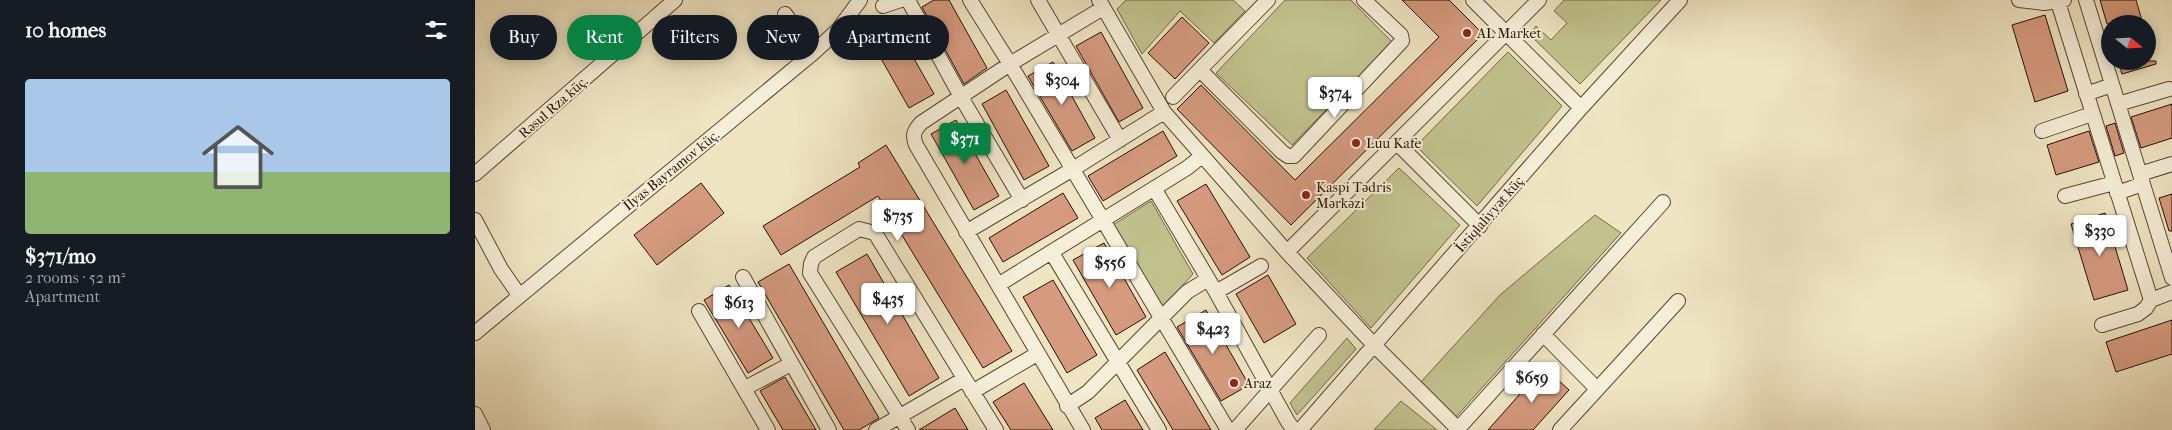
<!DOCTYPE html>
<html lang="en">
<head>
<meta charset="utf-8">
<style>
  :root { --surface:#171b24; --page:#242831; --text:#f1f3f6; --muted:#9ea1a6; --line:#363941; --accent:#0b8043 }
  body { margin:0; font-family:"IM FELL French Canon",serif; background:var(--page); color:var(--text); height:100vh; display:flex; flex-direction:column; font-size:19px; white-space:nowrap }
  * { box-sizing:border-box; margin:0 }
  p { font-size:16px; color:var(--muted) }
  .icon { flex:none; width:28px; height:28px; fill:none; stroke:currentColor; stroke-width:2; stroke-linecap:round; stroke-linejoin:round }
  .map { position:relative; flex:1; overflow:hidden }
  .side { display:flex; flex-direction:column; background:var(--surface); width:475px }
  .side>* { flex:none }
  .hud { position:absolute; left:15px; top:15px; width:475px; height:45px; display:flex; gap:10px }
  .needle { width:32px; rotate:108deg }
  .controls { position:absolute; left:1626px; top:15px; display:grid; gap:10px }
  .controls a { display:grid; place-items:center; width:55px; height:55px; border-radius:50%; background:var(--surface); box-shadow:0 2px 12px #0003; font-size:25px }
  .price { position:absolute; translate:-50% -42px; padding:0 11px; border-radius:5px; background:#fff; color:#222; font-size:16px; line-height:32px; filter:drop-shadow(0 1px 2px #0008) }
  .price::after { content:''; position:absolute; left:50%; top:30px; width:15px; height:11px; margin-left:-8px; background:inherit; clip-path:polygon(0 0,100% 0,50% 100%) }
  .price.active { background:var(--accent); color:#fff }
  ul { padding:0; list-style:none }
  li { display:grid; align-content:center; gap:10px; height:265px; padding:0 25px }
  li+li { border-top:1px solid var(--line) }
  li span { display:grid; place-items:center; height:155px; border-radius:5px; color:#555 }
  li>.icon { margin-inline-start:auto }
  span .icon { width:90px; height:90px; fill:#fffc; stroke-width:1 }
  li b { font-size:21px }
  h2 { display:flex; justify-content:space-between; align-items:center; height:60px; padding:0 25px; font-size:21px }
  .chip { padding:0 18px; border-radius:22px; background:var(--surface); box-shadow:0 2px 12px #0003; font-size:18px; line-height:45px }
  .chip.active { background:var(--accent); color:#fff }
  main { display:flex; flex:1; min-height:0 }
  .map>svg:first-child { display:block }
</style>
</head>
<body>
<main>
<section class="side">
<h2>10 homes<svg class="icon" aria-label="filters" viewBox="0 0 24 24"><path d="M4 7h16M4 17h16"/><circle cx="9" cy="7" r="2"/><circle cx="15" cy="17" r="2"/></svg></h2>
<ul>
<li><span style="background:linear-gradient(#a9c7e8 60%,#8fb573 0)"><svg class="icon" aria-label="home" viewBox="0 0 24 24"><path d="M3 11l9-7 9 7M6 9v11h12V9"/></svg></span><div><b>$371/mo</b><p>2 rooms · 52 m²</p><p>Apartment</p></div></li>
</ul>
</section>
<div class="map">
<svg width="1697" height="430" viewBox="0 0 1697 430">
  <rect width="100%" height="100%" fill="#efe5c3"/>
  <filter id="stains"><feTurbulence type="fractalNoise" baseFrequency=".004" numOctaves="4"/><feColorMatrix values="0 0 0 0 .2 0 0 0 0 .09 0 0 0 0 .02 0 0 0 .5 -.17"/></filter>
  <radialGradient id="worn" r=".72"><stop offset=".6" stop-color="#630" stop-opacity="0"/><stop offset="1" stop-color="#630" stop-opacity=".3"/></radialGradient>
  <path fill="#c1c28e" stroke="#766847" d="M651,0H758L770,11L739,43L705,11L667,54L642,9Z
    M810,0H876L917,42L817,145L741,73Z
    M1089,0H1186L1105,84L1054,34L1061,26L1076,40L1092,23L1079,11Z
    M1033,52L1087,106L1002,206L941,146Z
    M924,168L985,225L896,328L832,258Z
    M676,201L718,274L688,307L638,225Z
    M1120,215L1146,233L981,417L945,383L1025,295Z
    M872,338L881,349L822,415L815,403Z
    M926,401L962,430H899Z"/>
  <path fill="#d59a7f" stroke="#2b0e00" d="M459,0H474L512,68L489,84L447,7Z
    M927,0H974L1008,34L816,225L702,109L726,85L820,180L964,37Z
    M1625,0H1661L1668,24H1632Z
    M1570,15L1593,91L1560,102L1537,25Z
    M707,17L734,43L700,79L673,53Z
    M416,18L459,94L434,108L391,32Z
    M626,32L668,108L644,122L601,46Z
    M1643,61H1681V64L1647,74Z
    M578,62L620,138L597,151L553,76Z
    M531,90L574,166L549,180L507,104Z
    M1697,104V138L1666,148L1656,117Z
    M481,120L524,196L499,210L456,134Z
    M1640,123L1649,153L1640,156L1631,126Z
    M688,131L702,156L628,201L613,176Z
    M1614,131L1624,162L1581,175L1572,145Z
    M411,145L537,351L508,368L403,196L306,255L288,226L385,167L383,163Z
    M226,183L249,213L182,265L159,235Z
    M731,184L775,257L747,275L702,201Z
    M588,193L603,218L528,262L514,238Z
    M1697,194V231H1694L1684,198Z
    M1630,213L1653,290L1619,300L1596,224Z
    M629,243L671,317L641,335L598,260Z
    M392,254L464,378L434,396L361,272Z
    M314,264L404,418L384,430H369L283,282Z
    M793,275L821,324L789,343L761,294Z
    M578,280L622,355L592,373L548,297Z
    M254,285L298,358L273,373L229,300Z
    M731,310L774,385L746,401L702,327Z
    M1697,320V354L1641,372L1631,342Z
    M690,352L736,430H698L662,370Z
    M1069,367L1094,390L1058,430H1013Z
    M310,377L341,430H308L285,391Z
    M549,383L578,430H536L518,402Z
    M650,400L668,430H627L620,418Z
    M480,408L493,430H444Z"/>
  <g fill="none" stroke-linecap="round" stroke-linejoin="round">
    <defs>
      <path id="minor" d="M433,0L486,97L547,200
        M495,0L535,64L753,430
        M563,0L645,140
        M624,0L689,112L812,252L900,346L983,429
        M998,0L1106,108
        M1544,0L1569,3L1589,0
        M1611,0L1697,278
        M1583,2L1676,300
        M408,6L426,0
        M310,14L338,53
        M725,70L807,152L813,156H819L927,41L926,35L889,0
        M1611,94L1637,85
        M698,97L793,0
        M1643,104L1694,89
        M1567,131L1617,114
        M922,143L1005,226
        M0,174L200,0
        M1665,174L1697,164
        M679,188L741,292L813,422L819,430
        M1642,193L1668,184
        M1590,196L1639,183
        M0,220L26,269L44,295
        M491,232L598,169L689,112
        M812,252L1064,0
        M577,253L684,430
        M268,277L354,430
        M523,285L712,168L727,156
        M741,292L786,266
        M224,311L293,430
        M1627,325L1663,314L1671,308L1676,300L1697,292
        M0,333L338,53L363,30L385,0
        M1068,334L1122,389
        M270,388L316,364
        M497,392L562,354
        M592,406L613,392L712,292L733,279
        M0,414L8,430
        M401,430L489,379
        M433,430L335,273L336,264L339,257L384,229L400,233L521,430
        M608,430L441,145C437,135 439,131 446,123L535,64L628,8
        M760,430L844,335
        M825,430L1106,108L1205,0
        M982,430L1188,202
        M1085,430L1203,301"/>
    </defs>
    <use href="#minor" stroke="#5c4431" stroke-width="16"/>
    <use href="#minor" stroke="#f5eed8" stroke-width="14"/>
  </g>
  <g fill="#8f2418" stroke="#f5eed8" stroke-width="2">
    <circle cx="992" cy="33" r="5"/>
    <circle cx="881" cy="143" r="5"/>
    <circle cx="831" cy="195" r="5"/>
    <circle cx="759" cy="383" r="5"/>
  </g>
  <g text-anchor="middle" stroke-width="4" stroke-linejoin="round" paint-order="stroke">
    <g font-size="14" fill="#2b0e00" stroke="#f5eed8" text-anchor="start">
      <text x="1002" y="38">AL Market</text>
      <text x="891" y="148">Luu Kafe</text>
      <text x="841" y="192">Kaspi Tədris<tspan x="841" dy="16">Mərkəzi</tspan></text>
      <text x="769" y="388">Araz</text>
    </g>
    <g font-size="14" fill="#2b0e00" stroke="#f5eed8">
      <text transform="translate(78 107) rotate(-41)" y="5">Rəsul Rza küç.</text>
      <text transform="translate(196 170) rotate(-39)" y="5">İlyas Bayramov küç.</text>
      <text transform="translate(1014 214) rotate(-49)" y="5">İstiqlaliyyət küç</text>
    </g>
  </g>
  <rect width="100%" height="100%" filter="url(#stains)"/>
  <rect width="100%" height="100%" fill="url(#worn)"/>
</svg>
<div class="controls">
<a><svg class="needle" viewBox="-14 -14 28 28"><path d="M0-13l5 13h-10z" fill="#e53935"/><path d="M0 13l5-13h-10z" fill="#9ea1a6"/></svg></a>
</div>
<b class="price" style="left:587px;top:106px">$304</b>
<b class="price" style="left:860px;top:119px">$374</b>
<b class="price active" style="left:490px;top:165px">$371</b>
<b class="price" style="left:423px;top:242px">$735</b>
<b class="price" style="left:1625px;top:257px">$330</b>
<b class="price" style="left:635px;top:289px">$556</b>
<b class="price" style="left:413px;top:325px">$435</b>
<b class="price" style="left:264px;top:329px">$613</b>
<b class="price" style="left:738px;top:355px">$423</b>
<b class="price" style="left:1057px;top:404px">$659</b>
<div class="hud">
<a class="chip">Buy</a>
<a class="chip active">Rent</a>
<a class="chip">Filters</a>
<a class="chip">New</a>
<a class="chip">Apartment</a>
</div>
</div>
</main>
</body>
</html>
